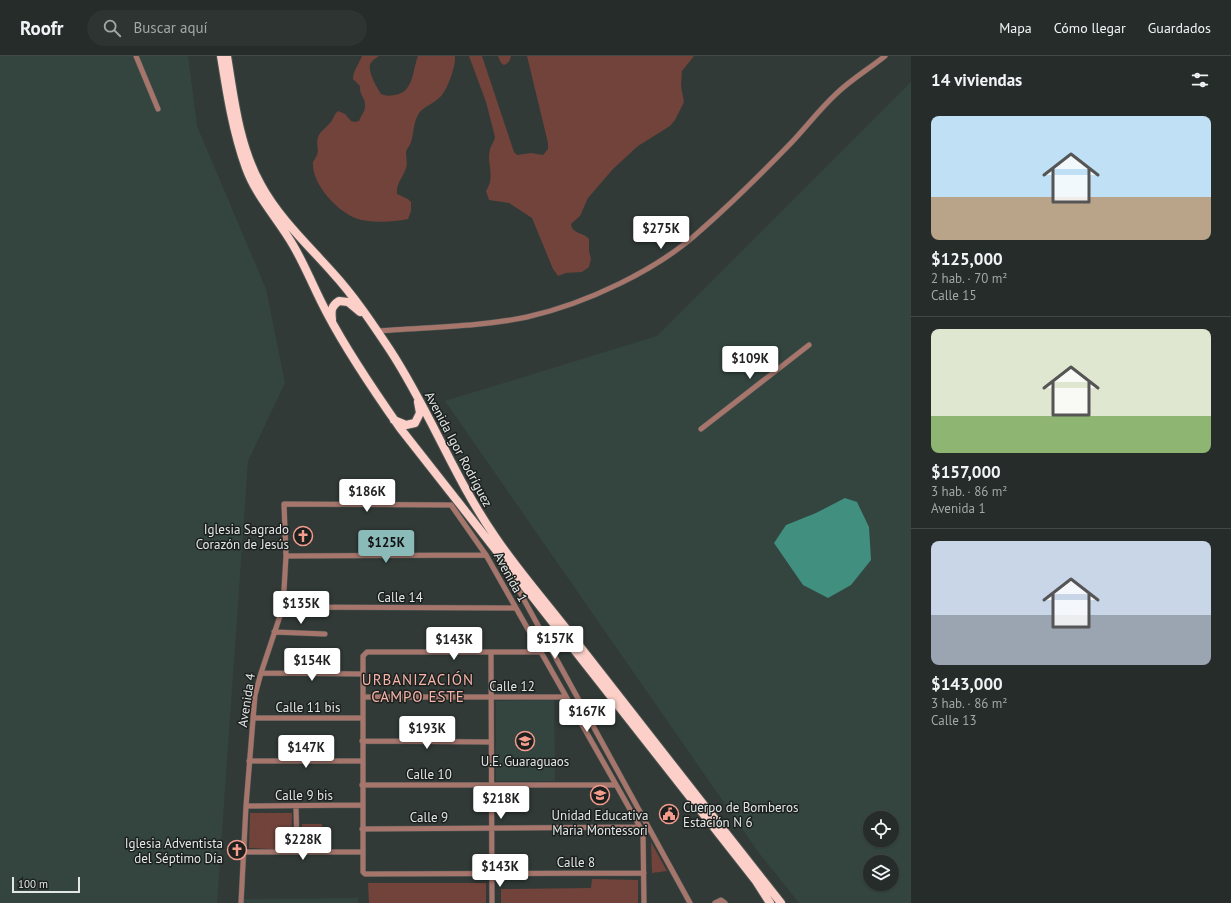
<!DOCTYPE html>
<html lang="es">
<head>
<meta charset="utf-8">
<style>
  :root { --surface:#252c29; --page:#2d3431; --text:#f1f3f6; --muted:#a3a7a8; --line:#424846; --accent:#8bbbb9 }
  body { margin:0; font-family:"PT Sans",sans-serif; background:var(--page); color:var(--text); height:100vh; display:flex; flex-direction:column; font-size:15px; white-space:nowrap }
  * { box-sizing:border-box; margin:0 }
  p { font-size:13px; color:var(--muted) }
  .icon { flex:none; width:22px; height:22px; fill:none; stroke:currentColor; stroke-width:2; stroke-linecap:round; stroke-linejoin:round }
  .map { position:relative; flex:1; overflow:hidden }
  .drawer { display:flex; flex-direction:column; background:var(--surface); width:320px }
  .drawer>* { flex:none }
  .controls { position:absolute; left:863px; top:755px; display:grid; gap:8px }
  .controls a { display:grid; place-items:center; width:36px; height:36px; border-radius:50%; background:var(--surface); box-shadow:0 1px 3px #0004,0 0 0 1px var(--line); font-size:20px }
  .scale { position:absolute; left:12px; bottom:10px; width:68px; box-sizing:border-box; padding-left:4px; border:2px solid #e2e7e6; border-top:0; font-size:11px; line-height:14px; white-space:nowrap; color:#e2e7e6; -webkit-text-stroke:3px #1c201f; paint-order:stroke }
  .price { position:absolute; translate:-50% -34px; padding:0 9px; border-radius:4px; background:#fff; color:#222; font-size:13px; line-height:26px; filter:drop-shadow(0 1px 2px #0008) }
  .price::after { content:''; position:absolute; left:50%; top:24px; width:12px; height:9px; margin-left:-6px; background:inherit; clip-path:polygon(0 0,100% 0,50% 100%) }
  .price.current { background:var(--accent); color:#111 }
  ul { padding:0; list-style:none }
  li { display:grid; align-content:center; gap:8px; height:212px; padding:0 20px }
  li+li { border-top:1px solid var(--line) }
  li span { display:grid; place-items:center; height:124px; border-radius:8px; color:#555 }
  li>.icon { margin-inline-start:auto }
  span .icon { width:72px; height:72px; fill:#fffc; stroke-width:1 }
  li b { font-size:17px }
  h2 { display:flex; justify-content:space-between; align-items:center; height:48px; padding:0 20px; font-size:17px }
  header { display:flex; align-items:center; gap:24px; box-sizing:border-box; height:56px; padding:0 20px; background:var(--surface); border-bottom:1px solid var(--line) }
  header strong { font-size:19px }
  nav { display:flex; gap:22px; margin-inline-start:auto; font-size:14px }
  .search { width:280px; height:36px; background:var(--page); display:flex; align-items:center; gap:10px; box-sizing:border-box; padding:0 14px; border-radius:22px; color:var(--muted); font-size:15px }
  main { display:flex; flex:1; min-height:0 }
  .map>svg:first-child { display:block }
</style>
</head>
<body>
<header>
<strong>Roofr</strong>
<div class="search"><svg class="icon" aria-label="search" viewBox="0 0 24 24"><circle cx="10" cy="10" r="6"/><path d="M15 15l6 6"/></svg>Buscar aquí</div>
<nav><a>Mapa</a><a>Cómo llegar</a><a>Guardados</a></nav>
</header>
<main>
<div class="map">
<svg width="911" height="847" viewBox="0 0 911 847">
  <rect width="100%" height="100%" fill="#313a37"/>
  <path fill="#344540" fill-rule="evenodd" d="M0,0H188L197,70L266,233L285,327L248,405L217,847H0Z
    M911,26V847H799L759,797L445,345L657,280ZM870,762H892V784H870ZM870,806H892V828H870Z
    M554,644L555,725H496V645Z
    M358,842V847H243V843Z"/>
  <path fill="#71433b" d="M362,0H379C376,2 371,5 370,9C368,16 377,32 381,38C386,40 389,40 394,39C414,37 412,15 418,0H455C456,10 447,36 439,42C433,48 422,51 418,59C413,68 414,77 411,86C410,90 406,93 406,97C406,102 408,107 406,112C403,122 396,127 397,138L408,143L411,146V155L408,163C394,166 376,167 362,164C341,160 311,129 313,106C322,93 315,93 318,81C320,75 327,71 331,66C334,62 334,58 338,55L345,58L351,65L355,66L359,65C361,60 366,54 365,49C365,41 359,39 360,30L353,23C353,15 359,8 362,0Z
    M469,0H482L514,96L517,99L531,97L543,99L548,93V87L527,0H694L682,15L681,30L684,46L675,64L670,70L638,90L613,113L588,142L580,160L571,168C572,178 583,176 589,183V195L591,203L589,211L582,216L566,217L558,220L553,213L532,162L509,147L489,144L486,135C496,119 486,109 490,93C491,89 494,86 495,81L486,46Z
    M498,0H511C510,5 509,7 504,9L501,7Z
    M250,757H292L291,794L249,792Z
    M302,768H322V778H302Z
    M305,780H320L321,788H305Z
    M651,786L667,815L652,817Z
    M592,823L638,824V847H501V833L591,832Z
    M368,827H486V847H369Z"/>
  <path fill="#418f7e" d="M845,442L857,446L869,471L871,504L851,529L828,542L803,529L774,487L786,469L816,457Z"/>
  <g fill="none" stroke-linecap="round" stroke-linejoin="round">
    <defs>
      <path id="minor" d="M136,0L158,53
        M377,275C425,271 480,271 527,261C585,248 658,214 701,174C733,146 763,116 792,86C807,70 820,53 835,39C850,24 869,13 885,0
        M701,373L809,289
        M286,500L486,499
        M506,511L690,847
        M283,551L516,552
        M274,576L325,578
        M491,596L492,847
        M541,596H367L363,600V816L365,818L644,817
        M261,617L363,618
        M363,641H566
        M253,662H362
        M362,685L491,686
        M249,705H362
        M362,729H616
        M246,750L362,749
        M296,750L297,796
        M362,773L640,771
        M243,796H362
        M241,847L246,750L255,639L261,617L283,551L286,500L284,448L451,449L486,499L640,771L643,777L644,847
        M715,847L721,844L725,847"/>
      <path id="trunk" d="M221,0C227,38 233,76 246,112C256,140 278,163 293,189C306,211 315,235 327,257C348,297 374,335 400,372L756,825L770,847
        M227,0C234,43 239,90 261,129C279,162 307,188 332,216C354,240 372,267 390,294C430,355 454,422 496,482C521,519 551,552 578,588C645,674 713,761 781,847
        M332,264C331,255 331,250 339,245L348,246L360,256
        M394,364L406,369L415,367L420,357L418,346"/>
    </defs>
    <use href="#minor" stroke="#4d5653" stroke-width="6"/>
    <use href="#trunk" stroke="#4d5653" stroke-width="10"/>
    <use href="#minor" stroke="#a6756c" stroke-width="5"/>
    <use href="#trunk" stroke="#fcd0c8" stroke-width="8"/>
  </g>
  <defs>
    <symbol id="church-ring" viewBox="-11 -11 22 22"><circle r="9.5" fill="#1c201f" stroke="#f59d8d" stroke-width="1.5"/><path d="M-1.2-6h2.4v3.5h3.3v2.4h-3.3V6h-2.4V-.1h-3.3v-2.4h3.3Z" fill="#f59d8d"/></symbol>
    <symbol id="school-ring" viewBox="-11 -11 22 22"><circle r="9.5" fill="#1c201f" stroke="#f59d8d" stroke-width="1.5"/><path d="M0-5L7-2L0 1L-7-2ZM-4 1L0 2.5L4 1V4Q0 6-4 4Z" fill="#f59d8d"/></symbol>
    <symbol id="civic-ring" viewBox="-11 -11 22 22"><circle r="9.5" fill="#1c201f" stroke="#f59d8d" stroke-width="1.5"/><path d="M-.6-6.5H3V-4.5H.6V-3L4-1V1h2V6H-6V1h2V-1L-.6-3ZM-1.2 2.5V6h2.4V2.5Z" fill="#f59d8d"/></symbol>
  </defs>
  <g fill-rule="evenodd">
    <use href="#church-ring" x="292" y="469" width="22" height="22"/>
    <use href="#school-ring" x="514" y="674" width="22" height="22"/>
    <use href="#school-ring" x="589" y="728" width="22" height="22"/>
    <use href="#civic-ring" x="658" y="747" width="22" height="22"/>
    <use href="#church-ring" x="226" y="783" width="22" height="22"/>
  </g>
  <g text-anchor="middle" stroke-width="3" stroke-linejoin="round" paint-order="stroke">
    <g font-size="13" fill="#e2e7e6" stroke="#1c201f">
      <text transform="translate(459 393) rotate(62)" y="5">Avenida Igor Rodríguez</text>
      <text transform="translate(511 521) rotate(61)" y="5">Avenida 1</text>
      <text x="400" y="546">Calle 14</text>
      <text x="512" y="635">Calle 12</text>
      <text transform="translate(246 644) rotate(-81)" y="5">Avenida 4</text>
      <text x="308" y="656">Calle 11 bis</text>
      <text x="429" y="723">Calle 10</text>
      <text x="304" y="744">Calle 9 bis</text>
      <text x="429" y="766">Calle 9</text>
      <text x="576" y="811">Calle 8</text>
    </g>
    <g font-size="13" fill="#e2e7e6" stroke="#1c201f" text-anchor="end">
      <text x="289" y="478">Iglesia Sagrado<tspan x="289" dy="15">Corazón de Jesús</tspan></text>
      <text x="525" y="710" text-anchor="middle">U.E. Guaraguaos</text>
      <text x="683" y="756" text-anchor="start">Cuerpo de Bomberos<tspan x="683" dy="15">Estación N 6</tspan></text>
      <text x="600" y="764" text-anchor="middle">Unidad Educativa<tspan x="600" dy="15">Maria Montessori</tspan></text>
      <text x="223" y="792">Iglesia Adventista<tspan x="223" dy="15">del Séptimo Día</tspan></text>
    </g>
    <g font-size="15" letter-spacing="1" fill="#f7b5a8" stroke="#1c201f">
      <text x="418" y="629">URBANIZACIÓN<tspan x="418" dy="17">CAMPO ESTE</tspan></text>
    </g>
  </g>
</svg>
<div class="controls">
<a><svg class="icon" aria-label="locate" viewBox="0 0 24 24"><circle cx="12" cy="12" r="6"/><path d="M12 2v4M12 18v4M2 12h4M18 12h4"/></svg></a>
<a><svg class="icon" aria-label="layers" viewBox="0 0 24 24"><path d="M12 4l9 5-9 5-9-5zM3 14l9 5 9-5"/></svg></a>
</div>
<div class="scale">100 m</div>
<b class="price" style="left:661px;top:194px">$275K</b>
<b class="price" style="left:750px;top:324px">$109K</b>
<b class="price" style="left:367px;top:457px">$186K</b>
<b class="price current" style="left:386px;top:508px">$125K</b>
<b class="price" style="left:301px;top:569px">$135K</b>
<b class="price" style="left:555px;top:604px">$157K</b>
<b class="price" style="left:454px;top:605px">$143K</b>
<b class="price" style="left:312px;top:626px">$154K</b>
<b class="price" style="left:587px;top:677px">$167K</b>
<b class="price" style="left:427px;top:694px">$193K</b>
<b class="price" style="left:306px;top:713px">$147K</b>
<b class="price" style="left:501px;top:764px">$218K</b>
<b class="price" style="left:303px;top:805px">$228K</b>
<b class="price" style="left:500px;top:832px">$143K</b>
</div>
<section class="drawer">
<h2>14 viviendas<svg class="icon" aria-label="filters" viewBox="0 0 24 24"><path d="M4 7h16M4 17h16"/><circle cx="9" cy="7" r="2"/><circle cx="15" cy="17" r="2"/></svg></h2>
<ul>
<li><span style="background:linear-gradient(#bfe0f5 65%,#b9a48a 0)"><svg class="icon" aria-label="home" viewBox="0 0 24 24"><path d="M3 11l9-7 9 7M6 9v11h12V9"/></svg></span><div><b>$125,000</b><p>2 hab. · 70 m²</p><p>Calle 15</p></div></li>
<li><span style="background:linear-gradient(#dfe7d0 70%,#8fb573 0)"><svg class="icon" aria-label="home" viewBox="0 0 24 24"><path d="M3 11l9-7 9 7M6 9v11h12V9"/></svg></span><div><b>$157,000</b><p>3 hab. · 86 m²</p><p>Avenida 1</p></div></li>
<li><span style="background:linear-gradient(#c9d6e8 60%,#9aa5b1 0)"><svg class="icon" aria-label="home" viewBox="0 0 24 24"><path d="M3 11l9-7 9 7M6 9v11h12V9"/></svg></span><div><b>$143,000</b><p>3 hab. · 86 m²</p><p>Calle 13</p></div></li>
</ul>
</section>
</main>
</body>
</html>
